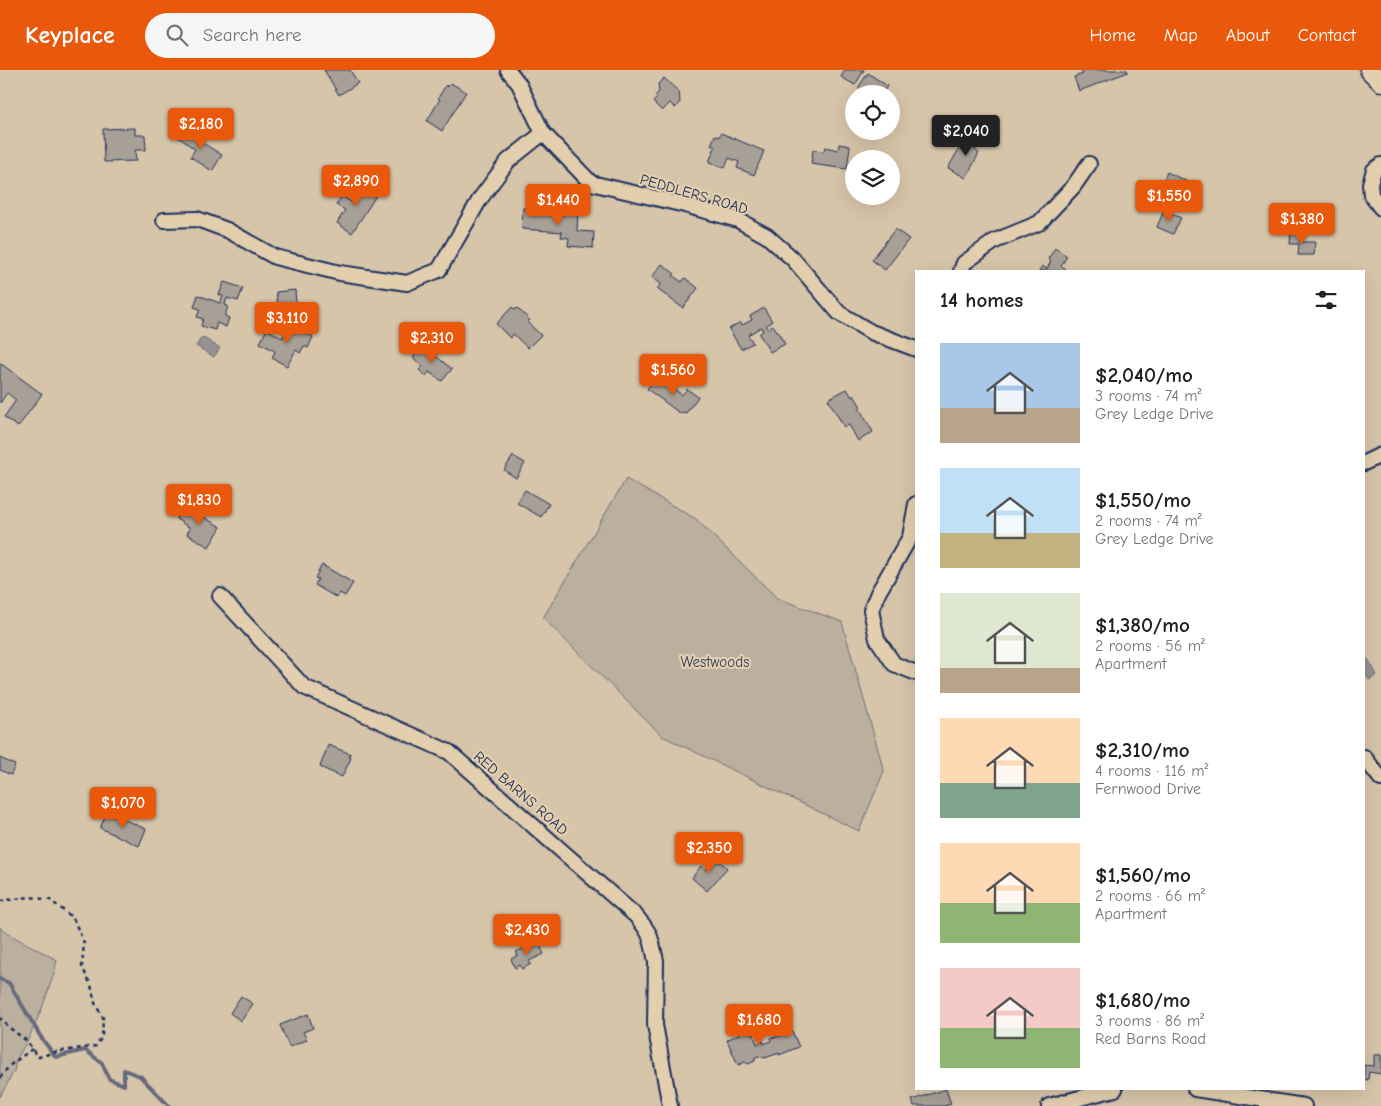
<!DOCTYPE html>
<html lang="en">
<head>
<meta charset="utf-8">
<style>
  :root { --surface:#fff; --page:#f6f6f6; --text:#202124; --muted:#757577; --accent:#ea580c }
  body { margin:0; font-family:"Comic Neue",sans-serif; background:var(--page); color:var(--text); height:100vh; display:flex; flex-direction:column; font-size:19px; white-space:nowrap }
  * { box-sizing:border-box; margin:0 }
  p { font-size:16px; color:var(--muted) }
  .icon { flex:none; width:28px; height:28px; fill:none; stroke:currentColor; stroke-width:2; stroke-linecap:round; stroke-linejoin:round }
  .map { position:relative; flex:1; overflow:hidden }
  .drawer { position:absolute; left:915px; top:200px; width:450px; height:820px; display:flex; flex-direction:column; background:var(--surface); border-radius:0px; box-shadow:0 5px 20px #0002 }
  .drawer>* { flex:none }
  .tools { position:absolute; left:845px; top:15px; display:grid; gap:10px }
  .tools a { display:grid; place-items:center; width:55px; height:55px; border-radius:50%; background:var(--surface); box-shadow:0 5px 20px #0002; font-size:25px }
  .price { position:absolute; translate:-50% -42px; padding:0 11px; border-radius:5px; background:var(--accent); color:#fff; font-size:16px; line-height:32px; filter:drop-shadow(0 1px 2px #0008) }
  .price::after { content:''; position:absolute; left:50%; top:30px; width:15px; height:11px; margin-left:-8px; background:inherit; clip-path:polygon(0 0,100% 0,50% 100%) }
  .price.active { background:#222; color:#fff }
  ul { padding:0; list-style:none }
  li { display:flex; align-items:center; gap:15px; height:125px; padding:0 25px }
  li span { display:grid; place-items:center; flex:none; width:140px; height:100px; border-radius:0px; color:#555 }
  li>.icon { margin-inline-start:auto }
  span .icon { width:60px; height:60px; fill:#fffc; stroke-width:1 }
  li b { font-size:21px }
  h2 { display:flex; justify-content:space-between; align-items:center; height:60px; padding:0 25px; font-size:21px }
  header { display:flex; align-items:center; gap:30px; box-sizing:border-box; height:70px; padding:0 25px; background:var(--accent); color:#fff }
  header strong { font-size:24px }
  nav { display:flex; gap:28px; margin-inline-start:auto; font-size:18px }
  .search { width:350px; height:45px; background:var(--page); display:flex; align-items:center; gap:12px; box-sizing:border-box; padding:0 18px; border-radius:28px; color:var(--muted); font-size:19px }
  .map>svg:first-child { display:block }
</style>
</head>
<body>
<header>
<strong>Keyplace</strong>
<div class="search"><svg class="icon" aria-label="search" viewBox="0 0 24 24"><circle cx="10" cy="10" r="6"/><path d="M15 15l6 6"/></svg>Search here</div>
<nav><a>Home</a><a>Map</a><a>About</a><a>Contact</a></nav>
</header>
<div class="map">
<svg width="1381" height="1036" viewBox="0 0 1381 1036">
  <rect width="100%" height="100%" fill="#d7c5a9"/>
  <filter id="ink" filterUnits="userSpaceOnUse"><feTurbulence type="fractalNoise" baseFrequency=".02" numOctaves="2"/><feDisplacementMap in="SourceGraphic" scale="10" xChannelSelector="R" yChannelSelector="G"/><feConvolveMatrix kernelMatrix="1 2 1 2 8 2 1 2 1" color-interpolation-filters="sRGB"/></filter>
  <g filter="url(#ink)">
    <path fill="#bbaf9e" stroke="#6b6f7e" d="M626,409L696,449L777,528L842,552L884,701L859,761L662,666L543,548Z
      M0,857L3,861L57,890L54,904L42,938L29,968L16,990L14,1001L0,1027Z"/>
    <path fill="#979290" stroke="#656a7c" d="M202,267L220,278L214,287L196,276Z
      M1368,589L1377,605L1369,610L1364,602V592Z"/>
    <g fill="none" stroke-linecap="round" stroke-linejoin="round">
      <path stroke="#656a7c" stroke-width="4" d="M0,909L9,913L42,969L56,987L85,980L102,993L109,1009L124,1015V1000L140,1006L169,1036"/>
    </g>
    <path fill="#a8a096" stroke="#1b2f5e" d="M324,0H350L358,13L339,25Z
      M845,0H864L855,15L841,7Z
      M1081,0H1127L1128,2L1079,21L1074,7L1083,4Z
      M868,3L887,16L882,24H867L858,18Z
      M664,8L679,22L680,32L675,38L670,33L662,41L653,32L657,28L655,26L659,22L658,14Z
      M451,13L466,22L442,61L427,51L440,29L438,28L446,15L448,17Z
      M135,58V65H145L146,80H135L136,91L104,92L103,59Z
      M184,58L202,69L201,72L222,85L212,101L191,87V86L195,79L178,67Z
      M721,63L764,81L754,105L737,98L739,92L729,88L725,98L709,92L715,77L711,75L715,65L719,67Z
      M973,64L981,69L975,80L979,83L966,108L948,98L962,74L966,76Z
      M839,74L850,76L847,99L811,94L813,80L824,81L825,77L838,80Z
      M1167,102L1194,115L1190,123L1176,116L1172,123L1177,125L1170,140L1145,129L1153,113L1161,117Z
      M364,111L379,121L352,163L337,153L345,140L336,135L342,126L351,132Z
      M523,138L540,139V143L563,145L564,141L578,142L577,161L594,162L593,178L568,176L569,168L561,167L562,162L522,159Z
      M1164,140L1181,148L1173,164L1157,157Z
      M895,159L909,169L885,200L872,190Z
      M1291,161L1300,162V172H1315L1314,185H1298L1299,174H1290Z
      M1055,178L1067,186L1061,196L1065,198L1064,201H1039L1042,196L1047,199L1051,191L1048,189Z
      M662,194L675,204L673,206L682,212L685,208L698,218L683,238L657,219L661,214L652,207Z
      M224,212L243,218L238,231L227,228L225,235L228,236L225,246L229,248L226,257L217,253L215,260L201,256L203,249L197,247L200,239L194,237L198,225L220,233L223,226L219,225Z
      M295,220L296,235L278,237L276,222Z
      M512,237L515,240L517,238L530,250L527,252L541,265L528,278L513,264L510,268L496,254Z
      M764,238L772,251L766,256L768,259L773,255L785,274L770,282L759,264L763,261L761,257L748,265L753,273L741,279L729,259L740,252L742,255L752,250L750,246Z
      M290,254L313,267L308,278L304,276L300,283L296,280L287,296L272,288L275,281L260,273L267,259L282,268Z
      M423,276L452,299L442,311L429,302L426,306L419,300L423,296L413,288Z
      M0,293L42,324L18,357L4,347L16,330L7,323L0,333Z
      M657,306L682,325L687,319L698,327L686,343L683,342L681,344L647,319Z
      M847,319L852,327L854,325L861,337L859,338L873,362L858,371L849,355L844,357L828,329Z
      M513,386L525,393L516,408L504,400Z
      M525,420L549,434L541,447L517,433Z
      M184,436L221,457L209,477L187,464L190,458L176,449Z
      M322,495L353,513L345,526L340,523L337,528L315,515L318,509L315,508Z
      M328,675L351,684L349,687L351,688L342,707L320,697Z
      M0,688L15,695L11,705L0,700Z
      M107,742L146,759L139,776L100,758Z
      M716,788L727,798L707,821L692,808L701,796L706,800L709,796L704,792L707,789L712,793Z
      M538,872L544,884L529,891L531,894L522,899L520,895L515,898L511,889L518,885L516,882Z
      M241,926L253,934L241,951L230,943Z
      M308,944L313,958L303,962L307,970L289,977L280,955Z
      M750,955L757,974L763,971L764,974L771,971L770,968L773,967L774,968L792,961L799,977L779,985V983L765,988L759,986L755,987V991L748,994L745,992L738,995L727,970L739,964L738,960Z
      M1374,985H1381V1004L1369,1002L1368,1010L1364,1009V995L1374,996Z
      M946,1019L951,1034L944,1036H914L912,1030Z"/>
    <g fill="none" stroke-linecap="round" stroke-linejoin="round">
      <defs>
        <path id="minor" d="M508,0L519,14L543,63L591,113L685,135L738,150L767,166L793,189L839,243L871,262L916,279
          M1381,95L1374,100L1370,114L1371,125L1381,138
          M164,150L197,149L227,160L275,187L340,203L407,213L439,200L480,129L508,91L543,63
          M961,201L964,193L995,171L1039,153L1073,117L1089,94
          M1364,393L1381,385
          M916,434L910,467L878,523L871,540L877,569L894,594L916,603
          M220,526L304,617L449,682L636,846L644,856L649,864L652,873L656,891L655,955L670,1036
          M1364,687L1381,709
          M1195,1019L1304,1036
          M1049,1036L1115,1019"/>
        <path id="major" d="M1369,0L1381,12"/>
      </defs>
      <use href="#minor" stroke="#1b2f5e" stroke-width="18"/>
      <use href="#major" stroke="#1b2f5e" stroke-width="21"/>
      <path stroke="#1b2f5e" stroke-width="2.5" stroke-dasharray="4 4" stroke-linecap="butt" d="M0,831L30,827L50,830L73,848L84,873L82,897L91,915L95,933L103,948L102,967L96,976L55,982L39,987L36,985L27,971L11,959L0,948
        M0,1008L9,996L32,979"/>
      <use href="#minor" stroke="#e3cfae" stroke-width="14"/>
      <use href="#major" stroke="#e3cfae" stroke-width="18"/>
    </g>
  </g>
  <g text-anchor="middle" stroke-width="4.5" stroke-linejoin="round" paint-order="stroke">
    <g font-size="15" fill="#1b2f5e" stroke="#e3cfae">
      <text transform="translate(694 124) rotate(16)" y="5">PEDDLERS ROAD</text>
      <text transform="translate(521 723) rotate(41)" y="5">RED BARNS ROAD</text>
    </g>
    <g font-size="15" fill="#334268" stroke="#e3cfae">
      <text x="715" y="597">Westwoods</text>
    </g>
  </g>
</svg>
<div class="tools">
<a><svg class="icon" aria-label="locate" viewBox="0 0 24 24"><circle cx="12" cy="12" r="6"/><path d="M12 2v4M12 18v4M2 12h4M18 12h4"/></svg></a>
<a><svg class="icon" aria-label="layers" viewBox="0 0 24 24"><path d="M12 4l9 5-9 5-9-5zM3 14l9 5 9-5"/></svg></a>
</div>
<b class="price" style="left:201px;top:80px">$2,180</b>
<b class="price active" style="left:966px;top:87px">$2,040</b>
<b class="price" style="left:356px;top:137px">$2,890</b>
<b class="price" style="left:1169px;top:152px">$1,550</b>
<b class="price" style="left:558px;top:156px">$1,440</b>
<b class="price" style="left:1302px;top:175px">$1,380</b>
<b class="price" style="left:287px;top:274px">$3,110</b>
<b class="price" style="left:432px;top:294px">$2,310</b>
<b class="price" style="left:673px;top:326px">$1,560</b>
<b class="price" style="left:199px;top:456px">$1,830</b>
<b class="price" style="left:123px;top:759px">$1,070</b>
<b class="price" style="left:709px;top:804px">$2,350</b>
<b class="price" style="left:527px;top:886px">$2,430</b>
<b class="price" style="left:759px;top:976px">$1,680</b>
<section class="drawer">
<h2>14 homes<svg class="icon" aria-label="filters" viewBox="0 0 24 24"><path d="M4 7h16M4 17h16"/><circle cx="9" cy="7" r="2"/><circle cx="15" cy="17" r="2"/></svg></h2>
<ul>
<li><span style="background:linear-gradient(#a9c7e8 65%,#b9a48a 0)"><svg class="icon" aria-label="home" viewBox="0 0 24 24"><path d="M3 11l9-7 9 7M6 9v11h12V9"/></svg></span><div><b>$2,040/mo</b><p>3 rooms · 74 m²</p><p>Grey Ledge Drive</p></div></li>
<li><span style="background:linear-gradient(#bfe0f5 65%,#c2b280 0)"><svg class="icon" aria-label="home" viewBox="0 0 24 24"><path d="M3 11l9-7 9 7M6 9v11h12V9"/></svg></span><div><b>$1,550/mo</b><p>2 rooms · 74 m²</p><p>Grey Ledge Drive</p></div></li>
<li><span style="background:linear-gradient(#dfe7d0 75%,#b9a48a 0)"><svg class="icon" aria-label="home" viewBox="0 0 24 24"><path d="M3 11l9-7 9 7M6 9v11h12V9"/></svg></span><div><b>$1,380/mo</b><p>2 rooms · 56 m²</p><p>Apartment</p></div></li>
<li><span style="background:linear-gradient(#ffd9b3 65%,#7fa58c 0)"><svg class="icon" aria-label="home" viewBox="0 0 24 24"><path d="M3 11l9-7 9 7M6 9v11h12V9"/></svg></span><div><b>$2,310/mo</b><p>4 rooms · 116 m²</p><p>Fernwood Drive</p></div></li>
<li><span style="background:linear-gradient(#ffd9b3 60%,#8fb573 0)"><svg class="icon" aria-label="home" viewBox="0 0 24 24"><path d="M3 11l9-7 9 7M6 9v11h12V9"/></svg></span><div><b>$1,560/mo</b><p>2 rooms · 66 m²</p><p>Apartment</p></div></li>
<li><span style="background:linear-gradient(#f6c9c9 60%,#8fb573 0)"><svg class="icon" aria-label="home" viewBox="0 0 24 24"><path d="M3 11l9-7 9 7M6 9v11h12V9"/></svg></span><div><b>$1,680/mo</b><p>3 rooms · 86 m²</p><p>Red Barns Road</p></div></li>
</ul>
</section>
</div>
</body>
</html>
